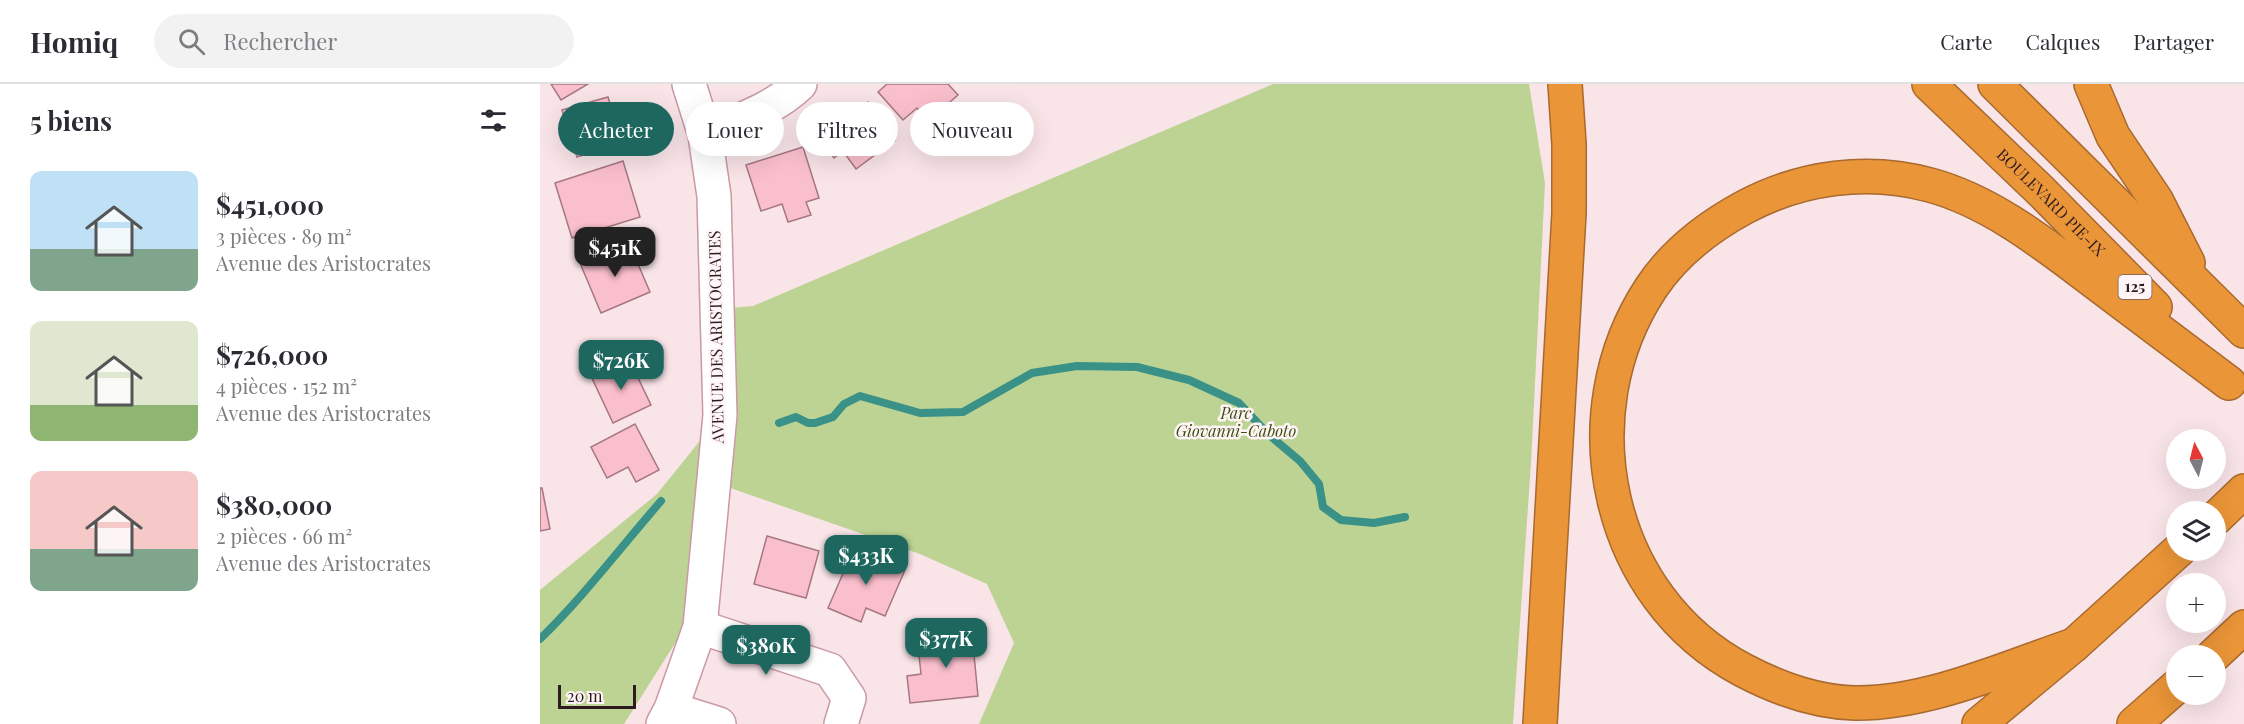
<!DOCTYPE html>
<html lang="fr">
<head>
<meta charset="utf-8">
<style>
  :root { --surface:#fff; --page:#f2f2f3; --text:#2b2b33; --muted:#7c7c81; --line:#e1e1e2; --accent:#1d675f }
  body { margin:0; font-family:"Playfair Display",serif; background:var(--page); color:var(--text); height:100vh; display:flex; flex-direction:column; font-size:22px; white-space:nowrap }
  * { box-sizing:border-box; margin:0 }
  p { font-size:20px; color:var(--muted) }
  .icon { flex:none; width:33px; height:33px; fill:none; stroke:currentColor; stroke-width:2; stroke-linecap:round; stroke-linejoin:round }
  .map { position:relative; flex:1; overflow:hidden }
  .details { display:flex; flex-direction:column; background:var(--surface); width:540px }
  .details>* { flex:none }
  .guide { position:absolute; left:18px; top:18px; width:570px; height:54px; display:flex; gap:12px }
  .needle { width:39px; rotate:353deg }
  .buttons { position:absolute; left:1626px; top:345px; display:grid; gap:12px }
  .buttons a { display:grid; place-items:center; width:60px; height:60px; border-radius:50%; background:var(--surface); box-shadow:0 6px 24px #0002; font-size:30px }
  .scale { position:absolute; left:18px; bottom:15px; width:78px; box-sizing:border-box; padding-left:6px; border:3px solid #2d1b1f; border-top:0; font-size:16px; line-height:21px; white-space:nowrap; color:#2d1b1f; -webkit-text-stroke:4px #fff4f6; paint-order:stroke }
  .price { position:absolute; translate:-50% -51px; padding:0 14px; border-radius:12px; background:var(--accent); color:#fff; font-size:20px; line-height:39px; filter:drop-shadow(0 2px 3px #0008) }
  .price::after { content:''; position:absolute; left:50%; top:36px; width:18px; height:14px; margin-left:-9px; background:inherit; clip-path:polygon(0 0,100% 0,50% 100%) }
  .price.current { background:#222; color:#fff }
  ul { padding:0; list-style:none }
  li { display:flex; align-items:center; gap:18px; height:150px; padding:0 30px }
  li span { display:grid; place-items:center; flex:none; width:168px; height:120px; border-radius:12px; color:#555 }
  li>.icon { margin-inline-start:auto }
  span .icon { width:72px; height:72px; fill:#fffc; stroke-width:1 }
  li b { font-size:26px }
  h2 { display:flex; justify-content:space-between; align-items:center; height:72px; padding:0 30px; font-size:26px }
  .pill { padding:0 21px; border-radius:27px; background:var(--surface); box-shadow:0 6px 24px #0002; font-size:21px; line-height:54px }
  .pill.current { background:var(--accent); color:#fff }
  header { display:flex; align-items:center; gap:36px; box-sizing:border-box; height:84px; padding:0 30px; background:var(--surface); border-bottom:2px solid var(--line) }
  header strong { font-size:28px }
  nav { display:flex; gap:33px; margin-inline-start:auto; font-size:21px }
  .search { width:420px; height:54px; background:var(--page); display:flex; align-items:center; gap:15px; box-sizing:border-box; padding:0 21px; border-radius:33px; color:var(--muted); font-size:22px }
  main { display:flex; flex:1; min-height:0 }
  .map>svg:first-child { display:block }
</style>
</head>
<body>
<header>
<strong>Homiq</strong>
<div class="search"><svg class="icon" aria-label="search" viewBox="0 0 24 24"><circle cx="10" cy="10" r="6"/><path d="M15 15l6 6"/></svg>Rechercher</div>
<nav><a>Carte</a><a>Calques</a><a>Partager</a></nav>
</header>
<main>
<section class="details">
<h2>5 biens<svg class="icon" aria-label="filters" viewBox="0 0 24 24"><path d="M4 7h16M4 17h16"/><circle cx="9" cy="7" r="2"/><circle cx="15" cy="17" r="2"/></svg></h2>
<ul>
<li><span style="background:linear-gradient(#bfe0f5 65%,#7fa58c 0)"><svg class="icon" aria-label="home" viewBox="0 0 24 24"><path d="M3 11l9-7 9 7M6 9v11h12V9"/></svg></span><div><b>$451,000</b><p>3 pièces · 89 m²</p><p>Avenue des Aristocrates</p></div></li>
<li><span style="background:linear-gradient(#dfe7d0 70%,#8fb573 0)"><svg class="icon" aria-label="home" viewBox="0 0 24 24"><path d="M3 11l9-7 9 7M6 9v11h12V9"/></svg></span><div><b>$726,000</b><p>4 pièces · 152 m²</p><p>Avenue des Aristocrates</p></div></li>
<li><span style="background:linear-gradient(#f6c9c9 65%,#7fa58c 0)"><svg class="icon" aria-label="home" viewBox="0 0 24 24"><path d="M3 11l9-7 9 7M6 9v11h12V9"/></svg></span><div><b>$380,000</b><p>2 pièces · 66 m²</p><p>Avenue des Aristocrates</p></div></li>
</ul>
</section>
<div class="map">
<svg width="1704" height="640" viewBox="0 0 1704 640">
  <rect width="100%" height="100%" fill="#f9e4e8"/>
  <path fill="#bcd393" d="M733,0H989L1005,99L991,379L973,640H439L474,559L447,500L380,470L176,399L163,515L84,640H0V506L117,410L180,332L178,225L213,222Z"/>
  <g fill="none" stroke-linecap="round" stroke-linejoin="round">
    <path stroke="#399188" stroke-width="8" d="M239,339L256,333L268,339H275L293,333L304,320L320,312L380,329L423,328L492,289L537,282L597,283L649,296L699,319L728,350L760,377L779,400L783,423L801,436L834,439L865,433
      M0,555C44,512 81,463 121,417"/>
  </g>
  <path fill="#fabfcc" stroke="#a67782" stroke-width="1.5" d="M11,0H48L21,16Z
    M347,0H408L418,11L388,37L377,24L363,36L338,8Z
    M68,13L82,59L37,73L22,26Z
    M328,18L355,56L316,85L303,67L294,74L279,53Z
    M263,63L279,114L266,118L271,131L248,138L242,120L221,127L206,81Z
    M83,77L100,133L32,154L15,99Z
    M89,159L110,208L61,229L40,179Z
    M89,275L111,321L73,339L51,292Z
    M95,340L119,386L96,398L88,383L67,394L51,363Z
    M0,404H2L10,445L0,447Z
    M227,452L279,467L266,514L214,500Z
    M314,464L365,486L345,532L326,524L321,538L288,524Z
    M431,540L438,612L370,619L367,592L381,590L378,562L409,559L407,543Z"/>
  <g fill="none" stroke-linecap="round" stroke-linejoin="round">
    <defs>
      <path id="minor" d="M165,51C197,37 234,25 260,0
        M160,543L290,586L309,614L301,640
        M131,625L179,640
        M123,640L131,625L160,543L180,331L174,112L165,51L149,0"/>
      <g id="highway">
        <path id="s1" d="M1389,0L1502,108L1615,223"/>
        <path d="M1455,0L1704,247"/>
        <path d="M1551,0L1573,52L1616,116L1648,179"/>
        <path d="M1676,434L1704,407"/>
        <path d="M1534,561C1466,584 1387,620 1315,619C1275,618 1237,604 1203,586C1066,514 1027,331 1111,204C1134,169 1168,143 1205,123C1261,93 1328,84 1390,101C1453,118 1508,163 1560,202C1603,234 1646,267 1689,299"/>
        <path d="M1673,572L1704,543"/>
        <path d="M1000,640L1029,129V60L1025,0"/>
        <path d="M1439,640L1534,561L1639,466"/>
        <path d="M1594,640L1636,603"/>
      </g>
    </defs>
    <use href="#minor" stroke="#cb99a4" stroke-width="36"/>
    <use href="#highway" stroke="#a86a2f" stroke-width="36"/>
    <use href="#minor" stroke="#fff" stroke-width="33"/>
    <use href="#highway" stroke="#ea9538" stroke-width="33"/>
  </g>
  <g text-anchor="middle" stroke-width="5" stroke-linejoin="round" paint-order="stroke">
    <rect fill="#fff4f6" stroke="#6c5c60" stroke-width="1.5" x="1578.5" y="191" width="33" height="24" rx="4.5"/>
    <g font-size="15" font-weight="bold" fill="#2d1b1f">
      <text x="1595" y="208">125</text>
    </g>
    <g font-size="16" fill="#2d1b1f" stroke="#fff4f6">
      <text dy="6" stroke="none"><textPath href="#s1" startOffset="170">BOULEVARD PIE-IX</textPath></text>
      <text transform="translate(176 253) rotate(-91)" y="6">AVENUE DES ARISTOCRATES</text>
    </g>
    <g font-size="16" font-style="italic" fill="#3c4e10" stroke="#fff4f6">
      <text x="696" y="335">Parc<tspan x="696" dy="18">Giovanni-Caboto</tspan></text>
    </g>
  </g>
</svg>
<div class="buttons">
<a><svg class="needle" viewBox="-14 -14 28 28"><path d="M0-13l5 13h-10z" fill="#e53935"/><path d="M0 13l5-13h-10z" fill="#7c7c81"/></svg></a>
<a><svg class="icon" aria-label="layers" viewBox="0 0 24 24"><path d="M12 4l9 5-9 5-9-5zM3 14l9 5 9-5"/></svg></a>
<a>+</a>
<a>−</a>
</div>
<div class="scale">20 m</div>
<b class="price current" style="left:75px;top:194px">$451K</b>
<b class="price" style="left:81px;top:307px">$726K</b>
<b class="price" style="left:326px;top:502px">$433K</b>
<b class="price" style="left:406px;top:585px">$377K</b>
<b class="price" style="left:226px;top:592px">$380K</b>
<div class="guide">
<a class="pill current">Acheter</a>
<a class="pill">Louer</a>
<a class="pill">Filtres</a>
<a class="pill">Nouveau</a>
</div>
</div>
</main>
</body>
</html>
